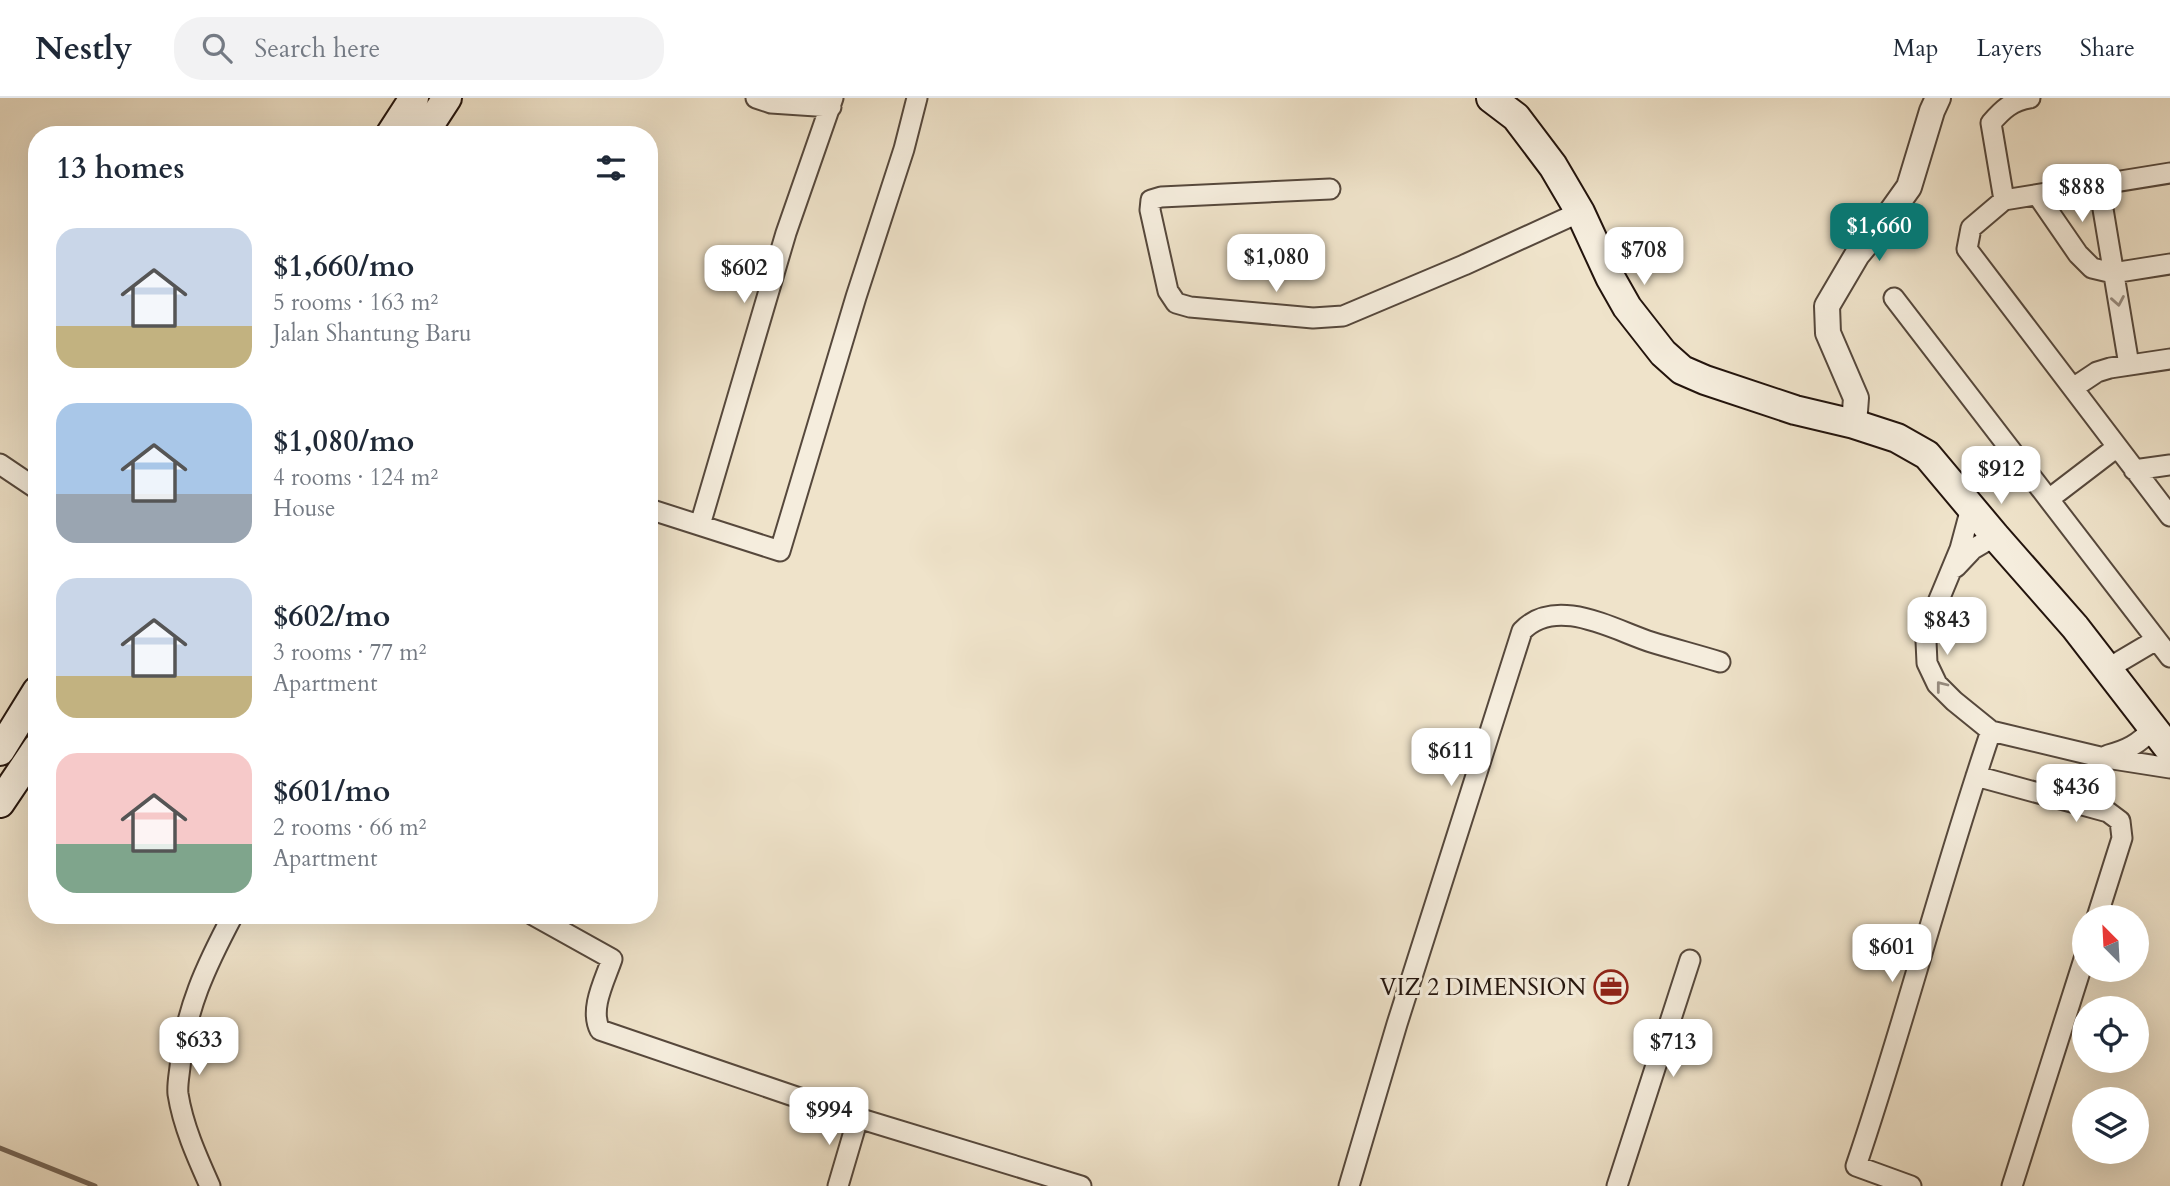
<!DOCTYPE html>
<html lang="en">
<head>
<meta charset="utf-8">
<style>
  :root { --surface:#fff; --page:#f2f2f3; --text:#1f2937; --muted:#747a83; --line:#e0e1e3; --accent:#0f766e }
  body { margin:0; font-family:Cardo,serif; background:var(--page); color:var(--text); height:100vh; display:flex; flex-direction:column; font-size:26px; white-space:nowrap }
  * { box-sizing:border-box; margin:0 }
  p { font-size:23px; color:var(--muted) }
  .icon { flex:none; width:38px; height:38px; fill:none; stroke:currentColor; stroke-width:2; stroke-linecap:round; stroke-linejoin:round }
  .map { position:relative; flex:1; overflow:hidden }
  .panel { position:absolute; left:28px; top:28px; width:630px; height:798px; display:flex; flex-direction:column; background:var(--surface); border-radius:28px; box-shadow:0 7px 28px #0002 }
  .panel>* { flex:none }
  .needle { width:46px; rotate:336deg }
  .fabs { position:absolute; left:2072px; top:807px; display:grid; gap:14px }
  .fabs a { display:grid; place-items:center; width:77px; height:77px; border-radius:50%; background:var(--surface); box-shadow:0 7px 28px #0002; font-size:35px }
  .price { position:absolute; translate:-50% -60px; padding:0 16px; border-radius:14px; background:#fff; color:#222; font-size:23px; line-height:46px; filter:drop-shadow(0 2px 4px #0008) }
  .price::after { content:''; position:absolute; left:50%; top:42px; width:21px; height:16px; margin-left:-10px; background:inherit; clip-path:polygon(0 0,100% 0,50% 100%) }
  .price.active { background:var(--accent); color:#fff }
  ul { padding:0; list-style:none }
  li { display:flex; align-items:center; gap:21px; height:175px; padding:0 28px }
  li span { display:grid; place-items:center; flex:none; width:196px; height:140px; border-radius:21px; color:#555 }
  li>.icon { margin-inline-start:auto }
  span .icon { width:84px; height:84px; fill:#fffc; stroke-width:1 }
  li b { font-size:30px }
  h2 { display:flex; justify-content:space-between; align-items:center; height:84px; padding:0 28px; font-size:30px }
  header { display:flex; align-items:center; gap:42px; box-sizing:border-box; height:98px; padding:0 35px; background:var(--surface); border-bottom:2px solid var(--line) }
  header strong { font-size:33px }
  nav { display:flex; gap:38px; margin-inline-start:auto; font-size:24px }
  .search { width:490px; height:63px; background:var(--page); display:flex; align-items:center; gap:18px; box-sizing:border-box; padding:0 24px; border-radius:28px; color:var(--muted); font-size:26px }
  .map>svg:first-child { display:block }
</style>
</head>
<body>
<header>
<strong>Nestly</strong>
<div class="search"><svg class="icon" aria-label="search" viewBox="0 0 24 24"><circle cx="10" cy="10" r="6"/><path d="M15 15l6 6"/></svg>Search here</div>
<nav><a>Map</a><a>Layers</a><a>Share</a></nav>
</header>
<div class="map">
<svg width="2170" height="1088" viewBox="0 0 2170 1088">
  <rect width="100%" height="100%" fill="#efe3ca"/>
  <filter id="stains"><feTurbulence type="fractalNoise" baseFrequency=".00286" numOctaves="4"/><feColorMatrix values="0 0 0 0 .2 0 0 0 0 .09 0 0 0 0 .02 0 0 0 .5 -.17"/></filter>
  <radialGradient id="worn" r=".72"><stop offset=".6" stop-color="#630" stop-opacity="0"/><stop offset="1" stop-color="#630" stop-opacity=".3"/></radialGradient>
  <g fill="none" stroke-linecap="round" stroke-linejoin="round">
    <path stroke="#746658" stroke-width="5" d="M0,1050L95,1088"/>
    <defs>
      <path id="minor" d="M756,0L771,5L831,9
        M2170,75L2004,102L1971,130L1967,151L2170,418
        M2099,87L2129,267
        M1330,91L1161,99L1151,102L1150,112L1168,193L1176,205L1190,209L1313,220L1343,218L1464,167L1580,114
        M2038,98L2078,156L2092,170L2113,175L2170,166
        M2004,102L1991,25C2003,11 2012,3 2030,0
        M1894,200L2170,559
        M2073,290L2097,274L2110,270L2170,261
        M0,366L37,391
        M2134,372L2170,367
        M2049,401L2117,349
        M1971,410L1960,451L1933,516L1926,543L1927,565L1937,586L1954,603L1991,633L2100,659L2170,670
        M649,411L780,453L856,199L904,51L917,0
        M700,427L786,135L833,0
        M1956,469L1973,451L1995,438
        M2107,571L2156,542
        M2108,657C2127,652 2139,646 2152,631
        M1976,678L2108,714L2120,723L2122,740L2097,819
        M533,817L612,861C605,882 589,911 600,932L858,1020L1081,1088
        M210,1088C197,1059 183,1028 178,996C177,988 179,978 180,969C185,912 206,868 233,817
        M838,1088L858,1020
        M1349,1088L1397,926L1522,533C1556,497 1614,532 1651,544C1674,551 1697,557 1720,564
        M1617,1088L1690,862
        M1911,1088L1856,1068C1905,924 1942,776 1991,633
        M2012,1088L2084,861"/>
      <path id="tertiary" d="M1854,326L1856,300L1828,235L1827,208L1857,157L1884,124L1909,89L1932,13L1938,0"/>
      <path id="secondary" d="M1491,0L1516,19L1553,68L1580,114L1610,179L1627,209L1663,255L1682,272L1705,282L1795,312L1854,326L1897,340L1927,357L1995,438L2075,529L2170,652
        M390,37L414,0
        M423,37L447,0
        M0,653L37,593
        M0,705L37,650"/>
    </defs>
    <use href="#minor" stroke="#56483c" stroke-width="23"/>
    <use href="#tertiary" stroke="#56483c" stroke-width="28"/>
    <use href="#secondary" stroke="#23140d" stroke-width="32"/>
    <use href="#minor" stroke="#f5eddd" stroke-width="19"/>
    <use href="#tertiary" stroke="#f5eddd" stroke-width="24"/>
    <use href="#secondary" stroke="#f5eddd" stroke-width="28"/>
  </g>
  <defs><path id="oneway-chevron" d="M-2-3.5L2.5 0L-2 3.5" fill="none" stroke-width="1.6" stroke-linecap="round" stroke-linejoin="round" transform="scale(1.75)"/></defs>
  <g stroke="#968b7f">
    <use href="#oneway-chevron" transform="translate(2118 203) rotate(80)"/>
    <use href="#oneway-chevron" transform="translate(1941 588) rotate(-128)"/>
  </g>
  <defs>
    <symbol id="office-ring" viewBox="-11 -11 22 22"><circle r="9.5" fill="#f5eddd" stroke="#8f2418" stroke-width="1.5"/><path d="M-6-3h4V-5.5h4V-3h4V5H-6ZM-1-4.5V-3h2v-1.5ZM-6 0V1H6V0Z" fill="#8f2418"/></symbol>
  </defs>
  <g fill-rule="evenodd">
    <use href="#office-ring" x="1592" y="870" width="38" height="38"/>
  </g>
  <g text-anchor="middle" stroke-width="6" stroke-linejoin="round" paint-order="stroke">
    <g font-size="23" fill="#23140d" stroke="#f5eddd" text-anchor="end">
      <text x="1586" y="897">VIZ 2 DIMENSION</text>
    </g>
  </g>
  <rect width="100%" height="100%" filter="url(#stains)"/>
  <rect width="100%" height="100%" fill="url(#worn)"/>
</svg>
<div class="fabs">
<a><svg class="needle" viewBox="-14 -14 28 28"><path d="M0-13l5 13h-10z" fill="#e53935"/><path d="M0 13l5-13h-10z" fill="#747a83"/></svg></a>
<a><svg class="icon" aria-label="locate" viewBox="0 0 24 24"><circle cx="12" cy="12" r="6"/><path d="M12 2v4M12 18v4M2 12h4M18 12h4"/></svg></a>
<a><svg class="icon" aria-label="layers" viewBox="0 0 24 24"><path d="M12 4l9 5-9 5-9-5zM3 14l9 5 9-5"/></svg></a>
</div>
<b class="price" style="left:2082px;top:126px">$888</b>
<b class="price active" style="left:1879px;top:165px">$1,660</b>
<b class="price" style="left:1644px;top:189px">$708</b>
<b class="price" style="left:1276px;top:196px">$1,080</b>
<b class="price" style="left:744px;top:207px">$602</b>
<b class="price" style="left:2001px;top:408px">$912</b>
<b class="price" style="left:1947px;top:559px">$843</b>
<b class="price" style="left:1451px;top:690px">$611</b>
<b class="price" style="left:2076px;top:726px">$436</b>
<b class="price" style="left:1892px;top:886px">$601</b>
<b class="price" style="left:199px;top:979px">$633</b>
<b class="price" style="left:1673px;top:981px">$713</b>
<b class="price" style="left:829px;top:1049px">$994</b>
<section class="panel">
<h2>13 homes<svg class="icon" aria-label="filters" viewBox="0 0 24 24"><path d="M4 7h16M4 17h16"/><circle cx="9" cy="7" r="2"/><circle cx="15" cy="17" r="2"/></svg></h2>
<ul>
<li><span style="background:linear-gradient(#c9d6e8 70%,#c2b280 0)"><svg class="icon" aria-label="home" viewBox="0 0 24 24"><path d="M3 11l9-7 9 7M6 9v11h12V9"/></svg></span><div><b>$1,660/mo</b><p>5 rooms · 163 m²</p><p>Jalan Shantung Baru</p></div></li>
<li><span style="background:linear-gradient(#a9c7e8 65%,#9aa5b1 0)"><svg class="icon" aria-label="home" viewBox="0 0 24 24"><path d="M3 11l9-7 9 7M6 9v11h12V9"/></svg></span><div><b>$1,080/mo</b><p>4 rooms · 124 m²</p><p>House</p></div></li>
<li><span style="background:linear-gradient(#c9d6e8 70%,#c2b280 0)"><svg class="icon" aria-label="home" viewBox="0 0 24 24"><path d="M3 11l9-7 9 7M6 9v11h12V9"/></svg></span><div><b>$602/mo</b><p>3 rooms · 77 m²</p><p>Apartment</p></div></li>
<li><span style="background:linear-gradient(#f6c9c9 65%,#7fa58c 0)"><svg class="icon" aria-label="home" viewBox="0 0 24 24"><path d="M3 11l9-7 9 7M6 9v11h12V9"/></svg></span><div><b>$601/mo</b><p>2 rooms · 66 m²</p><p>Apartment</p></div></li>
</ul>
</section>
</div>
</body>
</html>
